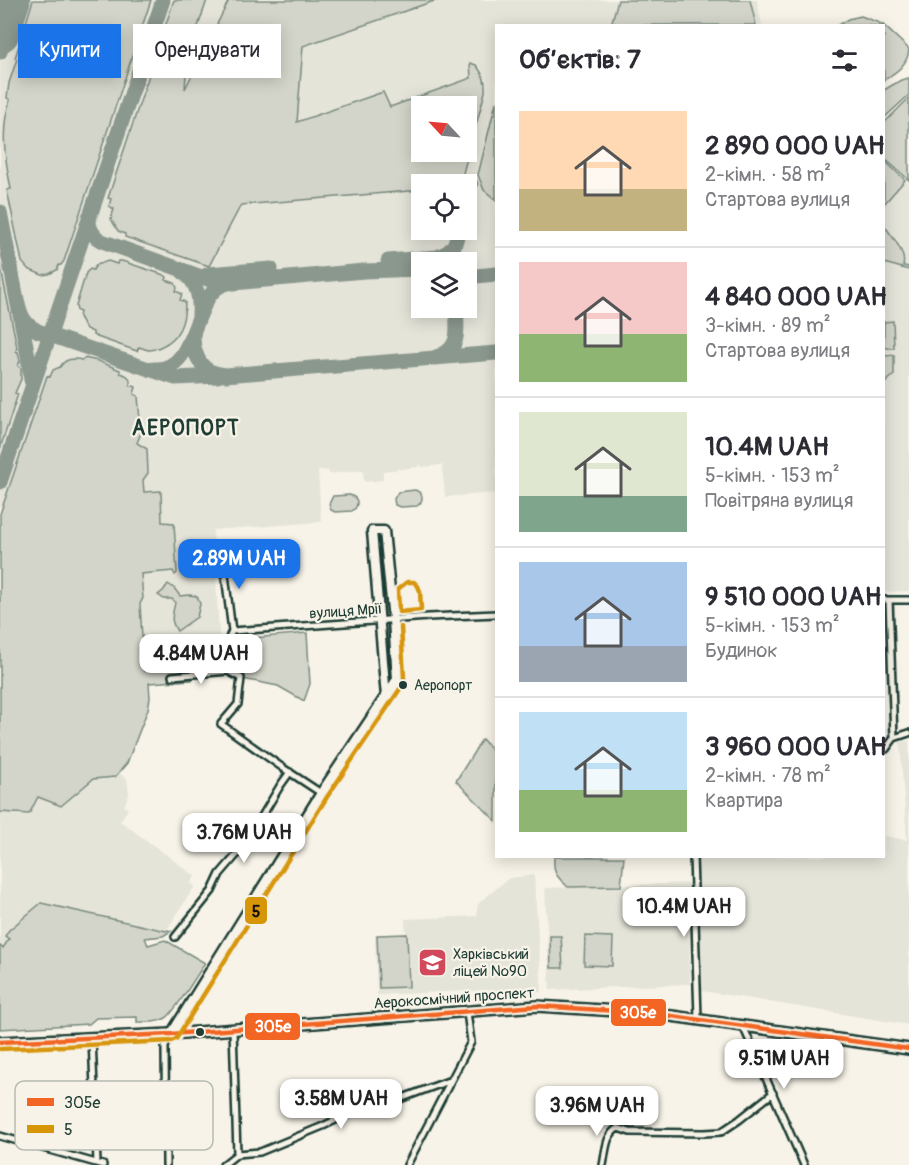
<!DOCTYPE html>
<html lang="uk">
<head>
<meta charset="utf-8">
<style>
  :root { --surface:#fff; --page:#f7f7f7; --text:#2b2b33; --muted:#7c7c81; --line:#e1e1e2; --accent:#1a73e8 }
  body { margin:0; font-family:Pangolin,sans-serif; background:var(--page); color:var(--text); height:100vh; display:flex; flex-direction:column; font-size:22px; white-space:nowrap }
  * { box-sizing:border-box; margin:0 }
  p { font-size:20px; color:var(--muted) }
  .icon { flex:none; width:33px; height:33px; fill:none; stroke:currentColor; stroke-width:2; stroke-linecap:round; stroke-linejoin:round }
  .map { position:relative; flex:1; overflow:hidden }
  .sheet { position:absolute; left:495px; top:24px; width:390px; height:834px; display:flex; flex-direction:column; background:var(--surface); border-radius:0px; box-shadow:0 3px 15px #0003 }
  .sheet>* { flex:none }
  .top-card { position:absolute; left:18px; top:24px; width:387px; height:54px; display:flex; gap:12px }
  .needle { width:39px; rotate:296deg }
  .fabs { position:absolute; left:411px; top:96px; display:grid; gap:12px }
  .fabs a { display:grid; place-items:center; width:66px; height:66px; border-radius:0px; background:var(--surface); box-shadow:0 3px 15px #0003; font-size:30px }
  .price { position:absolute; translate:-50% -51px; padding:0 14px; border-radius:12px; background:#fff; color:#222; font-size:20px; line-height:39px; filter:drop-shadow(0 2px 3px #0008) }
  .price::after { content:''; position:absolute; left:50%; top:36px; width:18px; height:14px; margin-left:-9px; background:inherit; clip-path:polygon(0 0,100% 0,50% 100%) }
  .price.active { background:var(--accent); color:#fff }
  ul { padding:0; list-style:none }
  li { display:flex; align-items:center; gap:18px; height:150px; padding:0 24px }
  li+li { border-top:2px solid var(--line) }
  li span { display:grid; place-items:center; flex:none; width:168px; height:120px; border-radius:0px; color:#555 }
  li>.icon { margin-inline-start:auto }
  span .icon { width:72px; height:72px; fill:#fffc; stroke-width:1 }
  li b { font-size:26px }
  h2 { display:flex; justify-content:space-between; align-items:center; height:72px; padding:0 24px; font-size:26px }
  .tag { padding:0 21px; border-radius:0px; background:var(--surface); box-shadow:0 3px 15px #0003; font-size:21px; line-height:54px }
  .tag.active { background:var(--accent); color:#fff }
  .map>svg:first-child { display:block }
</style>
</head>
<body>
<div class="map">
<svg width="909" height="1165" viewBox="0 0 909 1165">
  <rect width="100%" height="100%" fill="#f7f3e8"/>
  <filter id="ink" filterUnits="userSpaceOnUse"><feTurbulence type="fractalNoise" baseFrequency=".0167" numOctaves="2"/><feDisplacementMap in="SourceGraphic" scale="12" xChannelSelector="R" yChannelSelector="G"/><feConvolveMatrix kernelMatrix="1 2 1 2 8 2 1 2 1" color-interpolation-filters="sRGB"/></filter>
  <g filter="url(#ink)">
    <path fill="#e5e4d9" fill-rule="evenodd" d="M0,0H757L762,25L496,26V493L445,497L442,465L422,467L421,465H419L418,467L383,471V480L364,482L363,470L329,474V471L318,470L321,522L213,530L221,665L149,671L150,698L148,709L127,763L118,773L127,778L129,794L124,806L128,809L120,821L195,876L191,883L195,886L166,931L40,903L9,930V939L3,948L0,946ZM422,106H466V152H422ZM422,184H466V230H422ZM422,262H466V308H422Z
      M884,161L909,183V591L884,592Z
      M909,741V1025L702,991L697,857L884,856V836L907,840L900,742Z
      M534,875L542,992L490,995L489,990L377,995L375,935L406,933L405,919L477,916V908L479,903L509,878Z
      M689,883L690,984L550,990L545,888Z"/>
    <path fill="#d3d5ca" stroke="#79897f" stroke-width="1.5" fill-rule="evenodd" d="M33,0H151L64,261L61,265H59L57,270L49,274L42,275L28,269L22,262L7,190L11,189C5,159 0,130 10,100L7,98L9,83L17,59L15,58Z
      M174,0H207L187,59L185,89L229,0H437L303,46L297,122L383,92L390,107L471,78L470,63L476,65C483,74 486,80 485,92L460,184H422L421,190L241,205L209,266L125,237V234L118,231L111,219L114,209L109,206L111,199L108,198ZM422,106H466V152H422Z
      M618,0H750L756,25H611Z
      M861,16L882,24L909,49C908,65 896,72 884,80V26L838,25L848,19Z
      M909,78V95L884,118V90L901,80Z
      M909,98V180L884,158V123Z
      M496,102V200L484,190L478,175Z
      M884,160L905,180L884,204Z
      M884,225C891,235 907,253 903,266L909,267V270L884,263Z
      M108,261L117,264L118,261H122L164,275L167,277L166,280L175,283L177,288L176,291L182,294L180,300L185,302C185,321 180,338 162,346C158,348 153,350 148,350C145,349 142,348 139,347L137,351L97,337L93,335V332L86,329L79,317L80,312L77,311L76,306L86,273L90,269L93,270L96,265Z
      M0,264L17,347L16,351L18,352L20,361L18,366L21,368V379L15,393L18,394L0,449Z
      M893,321L894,348H884V322Z
      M894,355V375L886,382H884V356Z
      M84,358L98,361L120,370V373C127,375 131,377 130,385L136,387L134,394L138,396L141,433L137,443L147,449L148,473L143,480L144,492L161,491L162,522L174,523L177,573L175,575L173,571L141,574L143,598L140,604L144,671L191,667L192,680L149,683L150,698L148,709L127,763L115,777L93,779L61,806L38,797L29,814L0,812V514L47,376L50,377L53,370L60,367C65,358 74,358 82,360Z
      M415,490C424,493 424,501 417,506L400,507L395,505L394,499L398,492Z
      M350,495C359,498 359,506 352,511L335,512L331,510L329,504L333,496Z
      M168,584L174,588L180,596L189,595L197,596L200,604L197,617L177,631C169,619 173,615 175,602L172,599H164L158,595L163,591Z
      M307,633L310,684L304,701L278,686L243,679L242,675L230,669L231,640Z
      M482,739L496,754V821L456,781Z
      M554,857H624L621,886L568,887C556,876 553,873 554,857Z
      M41,903L166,931L168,930L171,931L163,936L145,938L148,945L165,940L205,963C198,973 174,1014 166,1018C157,1023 147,1022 137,1022V1017L96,1018L89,1024L0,1029V946L3,948L9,939L5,936L9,930Z
      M407,934L409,987L379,988L377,935Z
      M550,936H561L563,968H551Z
      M585,936L613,937L612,966L584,965Z"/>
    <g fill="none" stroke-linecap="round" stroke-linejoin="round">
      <path stroke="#8b988e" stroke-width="15" d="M0,52L13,0
        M466,199L471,184
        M0,212L28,356L31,380
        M89,217C88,228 92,236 102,241L210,280L234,283L364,271L422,269
        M452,253L459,230
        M388,261L437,257L448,252L455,244
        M183,272C198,283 200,298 199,315
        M208,274L271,269
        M466,277L496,274
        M18,303C21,317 25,324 38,331L175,378L218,376
        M194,330C191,342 196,360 205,368C211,373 218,374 225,375L496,353
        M436,357C462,350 457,328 456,308
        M154,369C200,372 191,289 228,283
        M0,482L163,0"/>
      <path stroke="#8b988e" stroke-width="39" d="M0,33L11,0"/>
      <defs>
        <path id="minor" d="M222,550L232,631C225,644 227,657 228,671L241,678L238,704L221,724L283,768L321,793
          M884,600H909
          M232,631L429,617L496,614
          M172,676L228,671
          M894,738L909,733
          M884,749H886L894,738L889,600
          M693,856L698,1018
          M175,937L212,891L220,874L245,845L280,786L290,772
          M743,1026L804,1165
          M233,1029L237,1154
          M92,1038L97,1163
          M0,1136L103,1165
          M166,1165L165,1047L171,1034
          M223,1165L237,1154L260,1152L323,1126L369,1104L389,1103L451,1080
          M407,1165L471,1042L467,1012
          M603,1165C606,1152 605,1135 618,1128L630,1132L704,1133L721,1132L739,1120L773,1093"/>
        <path id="primary" d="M171,1034L321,793L397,679L393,620L384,531H372L386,697"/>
        <path id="trunk" d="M0,1042L171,1034L537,1006L650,1013L909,1049"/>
      </defs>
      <use href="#minor" stroke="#1f3d34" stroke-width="10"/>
      <use href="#primary" stroke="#1f3d34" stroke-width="13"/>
      <use href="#trunk" stroke="#1f3d34" stroke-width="14"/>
      <use href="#minor" stroke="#f7f3e8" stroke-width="5"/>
      <use href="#primary" stroke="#f7f3e8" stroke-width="8"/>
      <use href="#trunk" stroke="#f7f3e8" stroke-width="9"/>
      <defs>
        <path id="bus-1" d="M0,1042L171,1034L537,1006L650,1013L909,1049"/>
        <path id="bus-2" d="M407,582H414L418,586L420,591L421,610L399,612L398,589Z
          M0,1049L171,1041L176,1039L327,797L404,683V678L401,627"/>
      </defs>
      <use href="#bus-1" stroke="#f7f3e8" stroke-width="9"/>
      <use href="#bus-2" stroke="#f7f3e8" stroke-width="9"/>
      <use href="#bus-1" stroke="#f26522" stroke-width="4.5"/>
      <use href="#bus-2" stroke="#d79608" stroke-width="4.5"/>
    </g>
  </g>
  <defs>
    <symbol id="school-square" viewBox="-11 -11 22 22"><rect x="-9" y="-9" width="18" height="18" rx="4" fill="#d1495b" stroke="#f7f3e8"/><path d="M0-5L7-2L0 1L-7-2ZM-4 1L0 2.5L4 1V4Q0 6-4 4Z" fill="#fff"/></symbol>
  </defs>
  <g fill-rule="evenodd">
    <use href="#school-square" x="416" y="946" width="33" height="33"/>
  </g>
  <g fill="#1f3d34" stroke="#f7f3e8" stroke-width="2">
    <circle cx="403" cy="685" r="5"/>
    <circle cx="200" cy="1032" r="5"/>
  </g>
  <g text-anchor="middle" stroke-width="4.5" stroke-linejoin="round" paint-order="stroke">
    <g font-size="14" fill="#1f3d34" stroke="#f7f3e8" text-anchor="start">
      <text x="414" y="690">Аеропорт</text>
    </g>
    <g font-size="15" fill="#1f3d34" stroke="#f7f3e8">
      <text transform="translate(346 611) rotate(-4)" y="5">вулиця Мрії</text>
      <text transform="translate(454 998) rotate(-4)" y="5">Аерокосмічний проспект</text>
    </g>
    <g font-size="15" fill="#1f3d34" stroke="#f7f3e8" text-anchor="start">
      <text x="453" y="959">Харківський<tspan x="453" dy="17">ліцей №90</tspan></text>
    </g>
    <g font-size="21" font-weight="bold" letter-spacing="1.5" fill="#1f3d34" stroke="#f7f3e8">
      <text x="186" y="435">АЕРОПОРТ</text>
    </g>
  </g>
  <rect x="15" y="1081" width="198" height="69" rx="9" fill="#f7f3e8" stroke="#b6bcb2" stroke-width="1.5"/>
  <rect x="27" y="1098" width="27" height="8" fill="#f26522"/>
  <rect x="27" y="1125" width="27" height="8" fill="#d79608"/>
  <g font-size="16" fill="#1f3d34">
    <text x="64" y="1108">305e</text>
    <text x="64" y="1135">5</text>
  </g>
  <g stroke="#f7f3e8" stroke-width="2">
    <rect x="244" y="896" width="24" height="29" rx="6" fill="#d79608"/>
    <rect x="610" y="998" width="57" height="29" rx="6" fill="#f26522"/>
    <rect x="244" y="1012" width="57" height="29" rx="6" fill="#f26522"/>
  </g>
  <g font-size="16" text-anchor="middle" font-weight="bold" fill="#fff">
    <text x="638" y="1018">305e</text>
    <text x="273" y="1032">305e</text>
  </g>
  <g font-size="16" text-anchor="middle" font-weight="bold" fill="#111">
    <text x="256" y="917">5</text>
  </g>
</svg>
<div class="fabs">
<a><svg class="needle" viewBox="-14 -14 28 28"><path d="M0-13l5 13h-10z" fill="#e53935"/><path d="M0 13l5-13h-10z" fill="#7c7c81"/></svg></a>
<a><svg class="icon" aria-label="locate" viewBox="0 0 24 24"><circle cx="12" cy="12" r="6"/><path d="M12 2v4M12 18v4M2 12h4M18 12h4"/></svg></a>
<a><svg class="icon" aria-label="layers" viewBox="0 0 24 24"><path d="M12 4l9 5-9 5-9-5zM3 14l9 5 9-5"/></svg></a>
</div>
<b class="price active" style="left:239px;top:590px">2.89M UAH</b>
<b class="price" style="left:201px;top:685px">4.84M UAH</b>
<b class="price" style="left:244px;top:864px">3.76M UAH</b>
<b class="price" style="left:684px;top:938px">10.4M UAH</b>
<b class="price" style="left:784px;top:1090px">9.51M UAH</b>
<b class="price" style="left:341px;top:1130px">3.58M UAH</b>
<b class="price" style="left:597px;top:1137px">3.96M UAH</b>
<div class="top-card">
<a class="tag active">Купити</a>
<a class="tag">Орендувати</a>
</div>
<section class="sheet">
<h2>Об’єктів: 7<svg class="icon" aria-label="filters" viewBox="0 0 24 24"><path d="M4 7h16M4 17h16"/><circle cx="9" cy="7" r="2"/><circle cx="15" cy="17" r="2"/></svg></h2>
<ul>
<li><span style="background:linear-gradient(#ffd9b3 65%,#c2b280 0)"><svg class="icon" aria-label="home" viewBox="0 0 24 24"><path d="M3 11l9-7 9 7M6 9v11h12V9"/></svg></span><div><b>2 890 000 UAH</b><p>2-кімн. · 58 m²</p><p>Стартова вулиця</p></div></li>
<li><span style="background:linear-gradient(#f6c9c9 60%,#8fb573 0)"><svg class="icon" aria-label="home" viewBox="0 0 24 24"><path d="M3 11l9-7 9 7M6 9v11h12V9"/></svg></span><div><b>4 840 000 UAH</b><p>3-кімн. · 89 m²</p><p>Стартова вулиця</p></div></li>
<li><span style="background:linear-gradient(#dfe7d0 70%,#7fa58c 0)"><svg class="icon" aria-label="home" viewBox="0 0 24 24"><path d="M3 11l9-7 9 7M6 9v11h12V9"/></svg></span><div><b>10.4M UAH</b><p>5-кімн. · 153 m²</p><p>Повітряна вулиця</p></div></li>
<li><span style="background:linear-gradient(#a9c7e8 70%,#9aa5b1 0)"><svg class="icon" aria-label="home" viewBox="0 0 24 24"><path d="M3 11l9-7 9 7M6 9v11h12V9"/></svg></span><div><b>9 510 000 UAH</b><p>5-кімн. · 153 m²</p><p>Будинок</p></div></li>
<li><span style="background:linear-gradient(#bfe0f5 65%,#8fb573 0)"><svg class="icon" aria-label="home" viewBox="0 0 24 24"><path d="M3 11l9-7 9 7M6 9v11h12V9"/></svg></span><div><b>3 960 000 UAH</b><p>2-кімн. · 78 m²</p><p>Квартира</p></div></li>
</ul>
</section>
</div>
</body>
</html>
